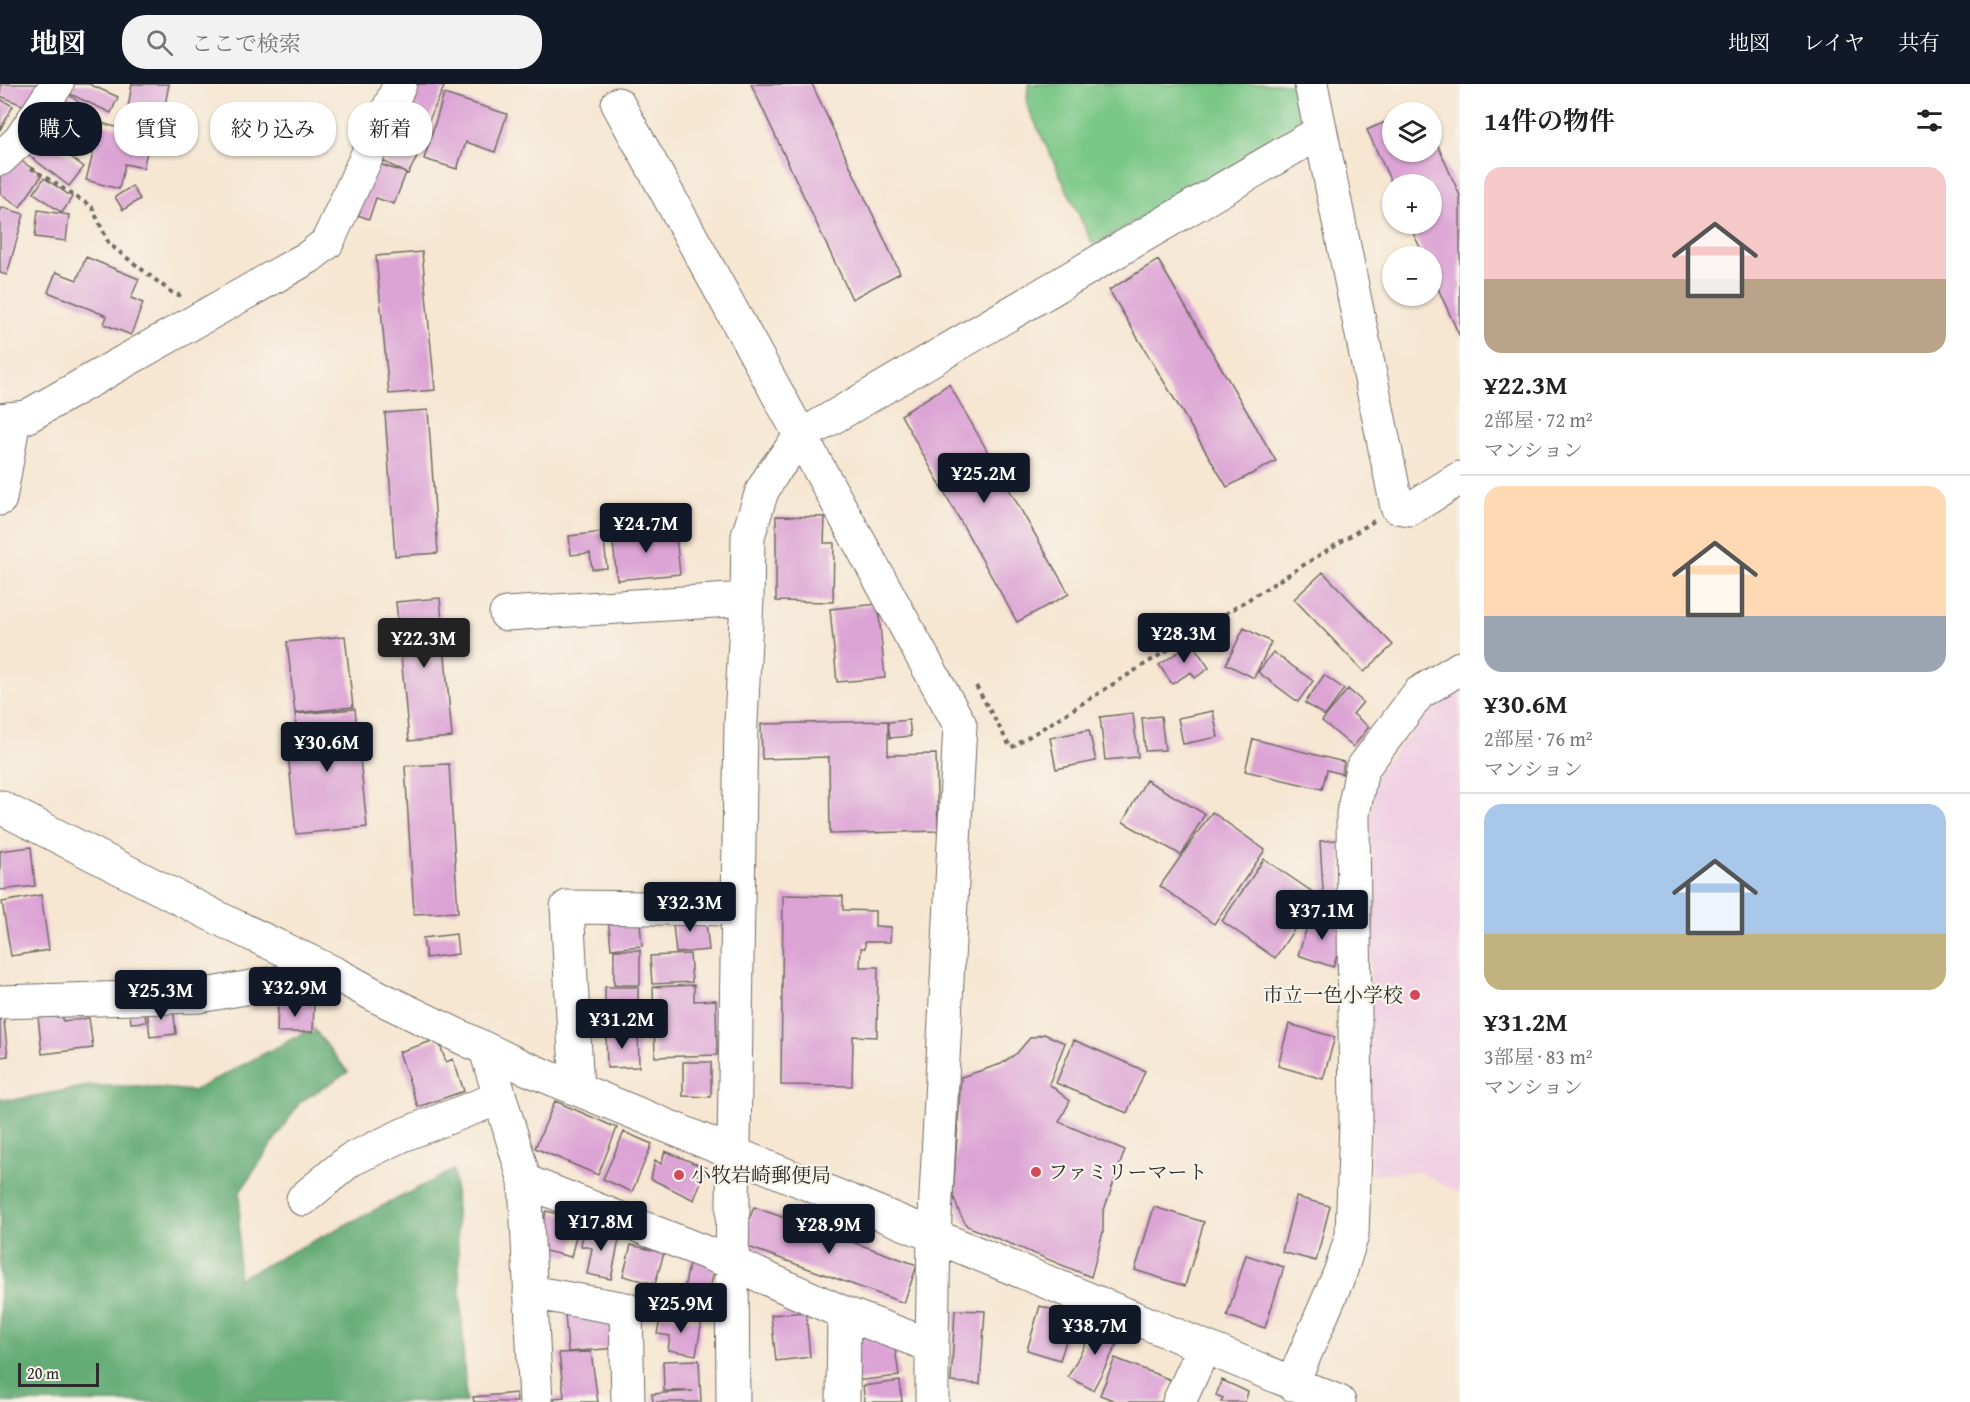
<!DOCTYPE html>
<html lang="ja">
<head>
<meta charset="utf-8">
<style>
  :root { --surface:#fff; --page:#f2f2f2; --text:#222; --muted:#767676; --line:#e0e0e0; --accent:#111827 }
  body { margin:0; font-family:"Gentium Book Plus","Noto Serif JP",serif; background:var(--page); color:var(--text); height:100vh; display:flex; flex-direction:column; font-size:22px; white-space:nowrap }
  * { box-sizing:border-box; margin:0 }
  p { font-size:20px; color:var(--muted) }
  .icon { flex:none; width:33px; height:33px; fill:none; stroke:currentColor; stroke-width:2; stroke-linecap:round; stroke-linejoin:round }
  .map { position:relative; flex:1; overflow:hidden }
  .details { display:flex; flex-direction:column; background:var(--surface); width:510px }
  .details>* { flex:none }
  .hud { position:absolute; left:18px; top:18px; width:570px; height:54px; display:flex; gap:12px }
  .tools { position:absolute; left:1382px; top:18px; display:grid; gap:12px }
  .tools a { display:grid; place-items:center; width:60px; height:60px; border-radius:50%; background:var(--surface); box-shadow:0 2px 4px #0004; font-size:30px }
  .scale { position:absolute; left:18px; bottom:15px; width:81px; box-sizing:border-box; padding-left:6px; border:3px solid #2b2b2b; border-top:0; font-size:16px; line-height:21px; white-space:nowrap; color:#2b2b2b; -webkit-text-stroke:4px #f7f3e8; paint-order:stroke }
  .price { position:absolute; translate:-50% -51px; padding:0 14px; border-radius:6px; background:var(--accent); color:#fff; font-size:20px; line-height:39px; filter:drop-shadow(0 2px 3px #0008) }
  .price::after { content:''; position:absolute; left:50%; top:36px; width:18px; height:14px; margin-left:-9px; background:inherit; clip-path:polygon(0 0,100% 0,50% 100%) }
  .price.active { background:#222; color:#fff }
  ul { padding:0; list-style:none }
  li { display:grid; align-content:center; gap:12px; height:318px; padding:0 24px }
  li+li { border-top:2px solid var(--line) }
  li span { display:grid; place-items:center; height:186px; border-radius:18px; color:#555 }
  li>.icon { margin-inline-start:auto }
  span .icon { width:108px; height:108px; fill:#fffc; stroke-width:1 }
  li b { font-size:26px }
  h2 { display:flex; justify-content:space-between; align-items:center; height:72px; padding:0 24px; font-size:26px }
  .pill { padding:0 21px; border-radius:24px; background:var(--surface); box-shadow:0 2px 4px #0004; font-size:21px; line-height:54px }
  .pill.active { background:var(--accent); color:#fff }
  header { display:flex; align-items:center; gap:36px; box-sizing:border-box; height:84px; padding:0 30px; background:var(--accent); color:#fff }
  header strong { font-size:28px }
  nav { display:flex; gap:33px; margin-inline-start:auto; font-size:21px }
  .search { width:420px; height:54px; background:var(--page); display:flex; align-items:center; gap:15px; box-sizing:border-box; padding:0 21px; border-radius:24px; color:var(--muted); font-size:22px }
  main { display:flex; flex:1; min-height:0 }
  .map>svg:first-child { display:block }
</style>
</head>
<body>
<header>
<strong>地図</strong>
<div class="search"><svg class="icon" aria-label="search" viewBox="0 0 24 24"><circle cx="10" cy="10" r="6"/><path d="M15 15l6 6"/></svg>ここで検索</div>
<nav><a>地図</a><a>レイヤ</a><a>共有</a></nav>
</header>
<main>
<div class="map">
<svg width="1460" height="1318" viewBox="0 0 1460 1318">
  <rect width="100%" height="100%" fill="#f7f3e8"/>
  <filter id="ink" filterUnits="userSpaceOnUse"><feTurbulence type="fractalNoise" baseFrequency=".0167" numOctaves="2"/><feDisplacementMap in="SourceGraphic" scale="12" xChannelSelector="R" yChannelSelector="G"/><feConvolveMatrix kernelMatrix="1 2 1 2 8 2 1 2 1" color-interpolation-filters="sRGB"/></filter>
  <filter id="wash" filterUnits="userSpaceOnUse"><feTurbulence type="fractalNoise" baseFrequency=".008" numOctaves="4" result="noise"/><feDisplacementMap in="SourceGraphic" scale="24" xChannelSelector="R" yChannelSelector="G"/><feGaussianBlur stdDeviation="1.35" result="paint"/><feColorMatrix in="noise" values="0 0 0 0 0 0 0 0 0 0 0 0 0 0 0 0 0 1.4 0 .05"/><feComposite in="paint" operator="in"/></filter>
  <g filter="url(#wash)">
    <rect width="100%" height="100%" fill="#f6e6d2"/>
    <path fill="#f1d0e3" d="M1460,603V1109L1419,1088L1371,1091L1370,735L1375,691L1445,610Z"/>
    <path fill="#7ac787" stroke="#527959" stroke-width="1.5" d="M1028,0H1299L1308,42L1093,161L1027,21Z"/>
    <path fill="#63ac74" stroke="#476c50" stroke-width="1.5" d="M313,944L348,988L300,1018L240,1108L238,1195L454,1086L466,1318H0V1014L13,1016L90,1002H138L193,1007Z"/>
    <g id="blocks">
      <path fill="#dca3d5" d="M1,0H39L30,24L0,12Z
        M74,0H89L118,13L111,29L70,10Z
        M132,0H169L161,42L126,36Z
        M406,0H437L444,3L415,67L382,52Z
        M751,0H812L900,189L852,215Z
        M65,8L92,28L65,63L38,43Z
        M444,10L507,30L495,68L466,58L457,85L424,75Z
        M0,15L13,22L0,46Z
        M1392,35V68H1431V46L1460,112V253L1431,189V172H1424L1409,140H1431V100H1392L1367,46Z
        M101,39L134,48L130,64L147,68L143,84L125,80L119,105L86,96Z
        M37,47L84,83L69,102L22,66Z
        M386,57L417,73L408,90L377,74Z
        M12,71L42,91L20,123L0,109V89Z
        M373,78L406,89L394,120L376,114L369,135L347,127Z
        M44,94L72,113L62,129L34,109Z
        M132,102L140,115L123,126L115,113Z
        M0,123L24,130L7,191L0,189Z
        M38,126L69,131L66,157L35,153Z
        M422,168L435,306L389,310L376,172Z
        M86,173L139,195L131,214L143,219L131,251L104,240L107,232L48,208L56,188L77,196Z
        M1158,176L1276,377L1227,403L1109,206Z
        M949,300L1069,510L1017,538L901,331Z
        M428,326L438,469L395,472L385,329Z
        M776,432L825,433L824,459H834L833,518L776,517Z
        M675,443L680,490L617,496L612,450Z
        M603,448L607,484L592,485L590,469L571,471L569,452Z
        M1323,488L1393,561L1364,588L1294,515Z
        M440,514L452,653L409,657L396,518Z
        M878,520L885,594L837,598L830,525Z
        M1244,544L1271,558L1254,594L1226,580Z
        M345,552L353,623L295,629L287,558Z
        M1192,559L1209,584L1195,594L1191,588L1172,600L1159,581Z
        M1273,568L1313,597L1298,618L1258,588Z
        M1324,591L1344,605L1325,632L1305,619Z
        M1348,605L1363,618L1353,630L1369,643L1353,663L1322,637Z
        M355,625L367,743L296,750L288,669H298L295,630Z
        M1213,627L1218,653L1183,660L1178,634Z
        M1133,629L1138,673L1105,676L1100,633Z
        M1161,632L1165,666L1145,667L1142,634Z
        M909,636L911,652L890,654L888,638Z
        M888,637V671L936,670L938,747L830,750L829,673L762,675L761,640Z
        M1089,646L1096,677L1056,685L1050,654Z
        M1253,655L1344,678L1342,690L1327,686L1322,705L1245,687Z
        M449,680L458,828L414,830L405,682Z
        M1146,696L1205,730L1181,771L1123,738Z
        M1212,728L1265,766L1214,840L1160,802Z
        M1340,756L1343,821L1324,822L1320,757Z
        M31,763L35,802L0,806V767Z
        M1264,775L1317,811L1275,874L1222,837Z
        M41,811L49,866L11,872L2,818Z
        M783,811L843,812V826L875,827V842L891,843L890,858H865V864H861L860,883H878L877,953L853,952L852,1002L781,1001Z
        M639,828L642,862L611,865L608,831Z
        M705,829L709,866L676,869L672,832Z
        M1311,831L1347,843L1333,883L1298,871Z
        M456,850L458,870L426,874L423,854Z
        M614,866H640V901H614Z
        M690,870L692,898L652,900L650,872Z
        M694,901V917L716,916L717,971L655,973L653,903Z
        M605,903H638V945H605Z
        M144,919L146,938L131,939L129,921Z
        M278,919L314,920L313,948H277Z
        M0,920H2L8,972L0,973Z
        M61,920L63,937L89,934L93,964L42,970L37,923Z
        M173,922L176,950L150,953L147,925Z
        M1289,940L1335,953L1323,995L1278,982Z
        M638,948L639,983L607,984L606,949Z
        M1044,950L1065,959L1049,1000L1070,1017L1059,1038L1125,1066L1103,1129V1148L1091,1193L967,1142L959,1128L953,1111L961,993L1001,980L1017,969L1030,954Z
        M438,955L446,978L453,975L464,1007L418,1023L399,968Z
        M1074,956L1145,987L1127,1029L1056,999Z
        M683,978H711V1013L683,1012Z
        M555,1017L617,1044L598,1091L535,1064Z
        M624,1048L652,1060L632,1108L603,1095Z
        M665,1067L706,1084L694,1116L651,1095L655,1076L661,1080Z
        M1296,1113L1330,1122L1316,1177L1282,1168Z
        M754,1123L917,1181L904,1219L740,1160Z
        M1154,1123L1204,1138L1185,1202L1135,1186Z
        M546,1127L580,1135L571,1173L537,1165Z
        M584,1144L620,1151L611,1195L587,1190L592,1164L581,1162Z
        M631,1161L664,1169L655,1200L623,1192Z
        M1246,1171L1284,1183L1265,1244L1227,1232Z
        M691,1172L716,1178L706,1224L681,1219Z
        M1040,1222L1074,1232L1060,1276L1027,1266Z
        M614,1225L617,1264L568,1268L565,1229Z
        M955,1226L985,1227L980,1300L951,1298Z
        M806,1228L810,1273L776,1277L771,1231Z
        M661,1231L702,1237L696,1271L668,1266L670,1252L657,1250Z
        M1097,1238L1122,1251L1093,1306L1068,1293Z
        M893,1249L899,1292L845,1298L846,1253Z
        M591,1268L598,1318H555L554,1314L564,1313L559,1269Z
        M1115,1274L1171,1296L1162,1318H1118L1100,1311Z
        M699,1276L701,1318H653L652,1310L693,1307H664L663,1277Z
        M1222,1296L1248,1308L1245,1318H1221L1223,1314L1216,1311Z
        M900,1297L902,1318H865L863,1302Z
        M516,1309L517,1318H474L473,1313Z"/>
    </g>
  </g>
  <g filter="url(#ink)">
    <use href="#blocks" fill-opacity="0" stroke="#726c65" stroke-width="1.5"/>
    <g fill="none" stroke-linecap="round" stroke-linejoin="round">
      <defs>
        <path id="minor" d="M1311,0L1397,423L1410,425L1460,394
          M0,75L20,56L57,0
          M0,336L26,333L309,173L327,159L400,0
          M0,415L14,335
          M506,530L747,515
          M0,723L226,838L334,889L382,915L521,982L1339,1318
          M0,918L199,912L334,889
          M486,966L525,1097L536,1318
          M577,1005L567,823L738,825
          M525,1097L732,1179L844,1229L932,1262L934,1152L960,641L618,20
          M303,1115L350,1076L405,1050L499,1014
          M530,1208L626,1225L628,1318
          M1292,1300L1340,1189L1352,1151L1356,1038L1353,730L1362,685L1419,609L1460,584
          M733,1318L732,1179L741,638L747,515L748,452L762,407L774,387L801,352L1320,48
          M843,1318L844,1229
          M932,1318V1262
          M1179,1318L1204,1263"/>
      </defs>
      <use href="#minor" stroke="#726c65" stroke-width="35"/>
      <path stroke="#726c65" stroke-width="4" stroke-dasharray="4.5 4.5" stroke-linecap="butt" d="M31,84L92,123L109,160L171,208L181,212
        M976,602L1011,664L1374,437"/>
      <use href="#minor" stroke="#fff" stroke-width="33"/>
    </g>
  </g>
  <g fill="#d1495b" stroke="#f7f3e8" stroke-width="2">
    <circle cx="1415" cy="911" r="6"/>
    <circle cx="1036" cy="1088" r="6"/>
    <circle cx="679" cy="1091" r="6"/>
  </g>
  <g text-anchor="middle" stroke-width="4.5" stroke-linejoin="round" paint-order="stroke">
    <g font-size="20" fill="#2b2b2b" stroke="#f7f3e8" text-anchor="start">
      <text x="1403" y="918" text-anchor="end">市立一色小学校</text>
      <text x="1048" y="1095">ファミリーマート</text>
      <text x="691" y="1098">小牧岩崎郵便局</text>
    </g>
  </g>
</svg>
<div class="tools">
<a><svg class="icon" aria-label="layers" viewBox="0 0 24 24"><path d="M12 4l9 5-9 5-9-5zM3 14l9 5 9-5"/></svg></a>
<a>+</a>
<a>−</a>
</div>
<div class="scale">20 m</div>
<b class="price" style="left:984px;top:420px">¥25.2M</b>
<b class="price" style="left:646px;top:470px">¥24.7M</b>
<b class="price" style="left:1184px;top:580px">¥28.3M</b>
<b class="price active" style="left:424px;top:585px">¥22.3M</b>
<b class="price" style="left:327px;top:689px">¥30.6M</b>
<b class="price" style="left:690px;top:849px">¥32.3M</b>
<b class="price" style="left:1322px;top:857px">¥37.1M</b>
<b class="price" style="left:295px;top:934px">¥32.9M</b>
<b class="price" style="left:161px;top:937px">¥25.3M</b>
<b class="price" style="left:622px;top:966px">¥31.2M</b>
<b class="price" style="left:601px;top:1168px">¥17.8M</b>
<b class="price" style="left:829px;top:1171px">¥28.9M</b>
<b class="price" style="left:681px;top:1250px">¥25.9M</b>
<b class="price" style="left:1095px;top:1272px">¥38.7M</b>
<div class="hud">
<a class="pill active">購入</a>
<a class="pill">賃貸</a>
<a class="pill">絞り込み</a>
<a class="pill">新着</a>
</div>
</div>
<section class="details">
<h2>14件の物件<svg class="icon" aria-label="filters" viewBox="0 0 24 24"><path d="M4 7h16M4 17h16"/><circle cx="9" cy="7" r="2"/><circle cx="15" cy="17" r="2"/></svg></h2>
<ul>
<li><span style="background:linear-gradient(#f6c9c9 60%,#b9a48a 0)"><svg class="icon" aria-label="home" viewBox="0 0 24 24"><path d="M3 11l9-7 9 7M6 9v11h12V9"/></svg></span><div><b>¥22.3M</b><p>2部屋 · 72 m²</p><p>マンション</p></div></li>
<li><span style="background:linear-gradient(#ffd9b3 70%,#9aa5b1 0)"><svg class="icon" aria-label="home" viewBox="0 0 24 24"><path d="M3 11l9-7 9 7M6 9v11h12V9"/></svg></span><div><b>¥30.6M</b><p>2部屋 · 76 m²</p><p>マンション</p></div></li>
<li><span style="background:linear-gradient(#a9c7e8 70%,#c2b280 0)"><svg class="icon" aria-label="home" viewBox="0 0 24 24"><path d="M3 11l9-7 9 7M6 9v11h12V9"/></svg></span><div><b>¥31.2M</b><p>3部屋 · 83 m²</p><p>マンション</p></div></li>
</ul>
</section>
</main>
</body>
</html>
